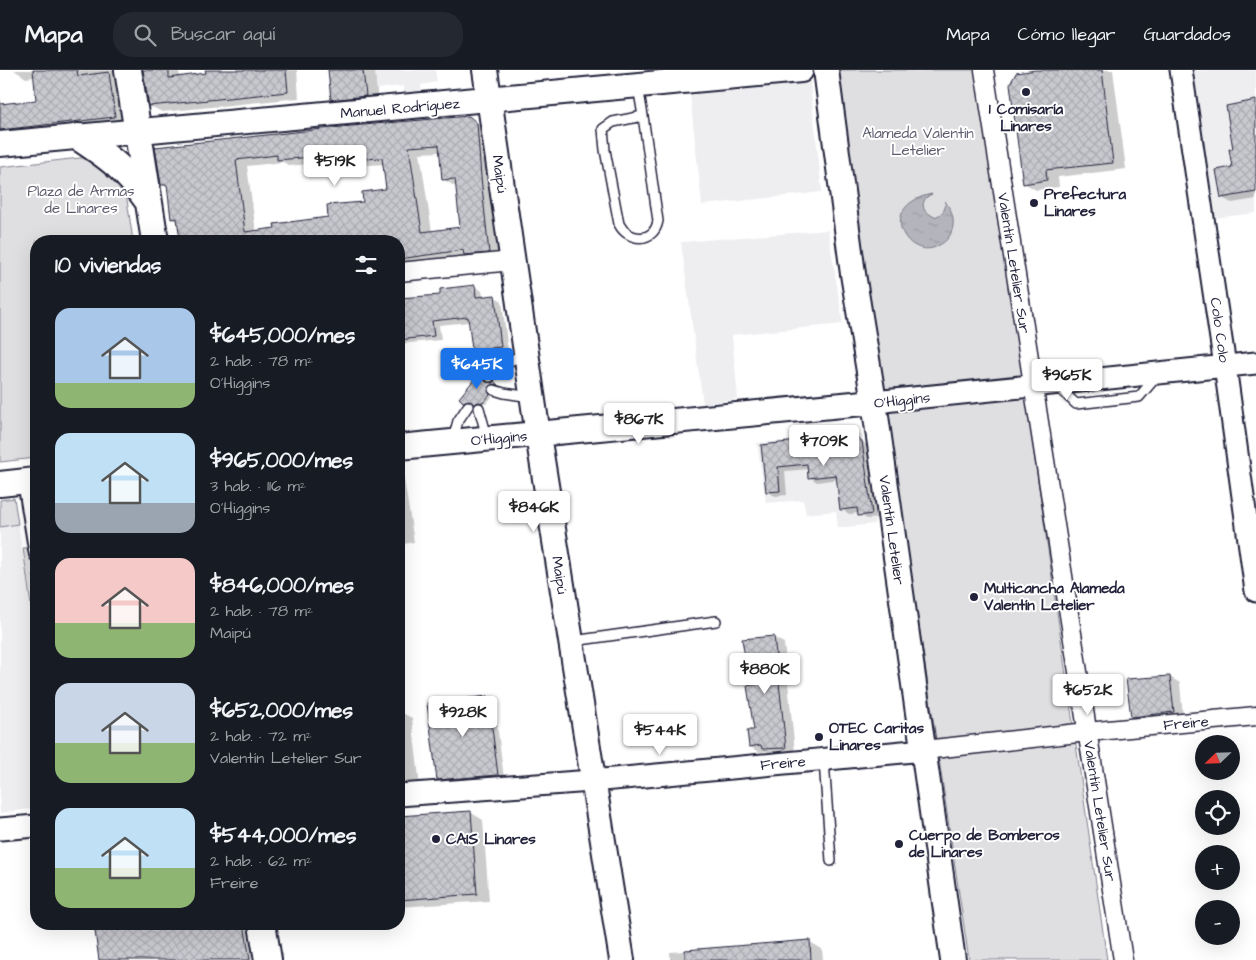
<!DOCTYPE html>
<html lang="es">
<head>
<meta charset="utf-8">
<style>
  :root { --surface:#171b24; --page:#242831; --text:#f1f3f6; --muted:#9ea1a6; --line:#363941; --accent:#1a73e8 }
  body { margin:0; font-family:"Architects Daughter",sans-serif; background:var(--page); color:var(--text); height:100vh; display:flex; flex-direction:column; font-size:19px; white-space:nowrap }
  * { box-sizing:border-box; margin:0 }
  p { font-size:16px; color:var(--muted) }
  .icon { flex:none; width:28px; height:28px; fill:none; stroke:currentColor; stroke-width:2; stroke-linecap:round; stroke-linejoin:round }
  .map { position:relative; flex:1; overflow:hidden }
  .drawer { position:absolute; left:30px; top:165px; width:375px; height:695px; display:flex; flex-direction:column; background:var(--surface); border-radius:20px; box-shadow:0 5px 20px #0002 }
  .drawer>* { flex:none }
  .needle { width:32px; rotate:247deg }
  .buttons { position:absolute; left:1195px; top:665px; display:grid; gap:10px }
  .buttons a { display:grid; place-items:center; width:45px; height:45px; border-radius:50%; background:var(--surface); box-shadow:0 5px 20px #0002; font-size:25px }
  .price { position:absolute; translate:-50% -42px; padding:0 11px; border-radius:5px; background:#fff; color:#222; font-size:16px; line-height:32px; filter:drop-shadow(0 1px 2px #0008) }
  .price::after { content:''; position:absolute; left:50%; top:30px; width:15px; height:11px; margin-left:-8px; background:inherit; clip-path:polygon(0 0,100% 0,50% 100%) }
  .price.on { background:var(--accent); color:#fff }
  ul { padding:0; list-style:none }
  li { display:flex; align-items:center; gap:15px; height:125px; padding:0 25px }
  li span { display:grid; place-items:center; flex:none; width:140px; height:100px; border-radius:15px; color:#555 }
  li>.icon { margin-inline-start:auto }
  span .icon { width:60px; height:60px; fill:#fffc; stroke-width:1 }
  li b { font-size:21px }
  h2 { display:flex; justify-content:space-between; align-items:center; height:60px; padding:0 25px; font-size:21px }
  header { display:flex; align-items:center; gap:30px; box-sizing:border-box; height:70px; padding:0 25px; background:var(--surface); border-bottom:1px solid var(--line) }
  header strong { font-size:24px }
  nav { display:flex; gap:28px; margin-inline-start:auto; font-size:18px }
  .search { width:350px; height:45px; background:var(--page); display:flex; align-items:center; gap:12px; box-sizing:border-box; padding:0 18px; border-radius:20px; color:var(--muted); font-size:19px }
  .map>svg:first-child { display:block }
</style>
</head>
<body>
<header>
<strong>Mapa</strong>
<div class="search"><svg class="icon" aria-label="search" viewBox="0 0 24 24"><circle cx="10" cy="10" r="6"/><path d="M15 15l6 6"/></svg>Buscar aquí</div>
<nav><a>Mapa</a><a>Cómo llegar</a><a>Guardados</a></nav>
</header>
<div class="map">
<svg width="1256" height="890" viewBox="0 0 1256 890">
  <defs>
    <pattern id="grass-tufts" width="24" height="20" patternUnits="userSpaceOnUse" patternTransform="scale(1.25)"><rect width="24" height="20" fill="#dfdfe2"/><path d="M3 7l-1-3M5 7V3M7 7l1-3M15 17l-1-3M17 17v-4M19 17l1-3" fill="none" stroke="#bfbfc3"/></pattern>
    <pattern id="water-ripples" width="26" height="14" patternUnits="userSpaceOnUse" patternTransform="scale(1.25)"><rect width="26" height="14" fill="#b4b4bc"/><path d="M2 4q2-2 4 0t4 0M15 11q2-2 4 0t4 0" fill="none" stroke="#9a9aa2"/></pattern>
    <pattern id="building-cross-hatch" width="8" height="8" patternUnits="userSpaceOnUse" patternTransform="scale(1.25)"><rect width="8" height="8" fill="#c8c8cf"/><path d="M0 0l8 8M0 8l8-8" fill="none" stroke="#acacb3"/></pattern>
  </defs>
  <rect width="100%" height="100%" fill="#fff"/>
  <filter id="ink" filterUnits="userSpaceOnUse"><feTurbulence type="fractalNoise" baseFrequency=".02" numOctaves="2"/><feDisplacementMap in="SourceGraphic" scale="10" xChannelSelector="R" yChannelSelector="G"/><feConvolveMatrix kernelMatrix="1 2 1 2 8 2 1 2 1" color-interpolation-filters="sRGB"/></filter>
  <g filter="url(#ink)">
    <path fill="#eeeef1" d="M375,0H435L437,12L421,15L422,24L404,25L403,16L377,19Z
      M1193,0H1256V143L1214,148Z
      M810,12L822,122L702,135L690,25Z
      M828,160L843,254L732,265L738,329L703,334L681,172Z
      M862,364L875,454L838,458L836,441L806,444L803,430L766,433L757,373Z
      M18,454L36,572V738L0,743V457Z"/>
    <path fill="url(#grass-tufts)" stroke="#80808e" d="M23,478H32L36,507V572Z"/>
    <path fill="#dfdfe2" stroke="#80808e" d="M836,0H979L1107,890H969Z
      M89,87L125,116L133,171H36V388L0,392V97Z
      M14,428L18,454L0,457V430Z"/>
    <path fill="url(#water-ripples)" stroke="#7a7a88" d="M932,124C924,127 921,134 925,141L934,147C942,145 947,139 945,131C952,141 956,151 951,163C949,168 946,171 941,174C910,196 872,136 932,124Z"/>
    <path fill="#0003" fill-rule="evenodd" d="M14,0H40L41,6L26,8Z
      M75,0H118L126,53L0,68V24L2,35L38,31Z
      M144,0H179L180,8L207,4L206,0H297L299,28L162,42L150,36Z
      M329,0H375L378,33L345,36L332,29Z
      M1045,0H1113L1126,99L1058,107L1059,117L1036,120L1024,113Z
      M1256,32V129L1232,133L1222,128L1233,98L1235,80Z
      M468,47L488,61L500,189L399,196V171H181L179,152L172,149L168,118L163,115L157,79ZM440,82L443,109L454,116H457L462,158L432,162L420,83ZM283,92L290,96L318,93L326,98L384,94L387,120L364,133L330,148L256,162L247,96Z
      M475,216L482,221L483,227L494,226L502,231L508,281L481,284L473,280L470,252L439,255L441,270L399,274V230L442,226Z
      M482,302L487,306L486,311L488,314L494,313L496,315L492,317L490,323L492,327L486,334L481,333L477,335L471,331L467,332L464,331Z
      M854,366L870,377L879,448L867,449L860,445L859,443L849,444L842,439L838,409L817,412L810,407L809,399L785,401L787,425L775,426L767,421L763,376Z
      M399,394L402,396L414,472L399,475Z
      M774,568L784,573L795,682L772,684L766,681L759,682L750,677L755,661L758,615L756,592L746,586Z
      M1170,607L1180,613L1183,647L1141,652L1132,646Z
      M488,627L494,631L504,708L444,712L438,709Z
      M402,643L412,648L420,717L399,719V644Z
      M470,742L483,750L489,831L399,837V747Z
      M59,854H254L261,890H101L95,854L65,858Z
      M810,872L822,879L823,890H670V882Z"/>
    <path fill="url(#building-cross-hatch)" stroke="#22223b" fill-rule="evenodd" d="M33,0H77L78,6L109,2L115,47L0,60V34L36,30Z
      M143,0H169V8L206,3L205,0H286L288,22L149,36Z
      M328,0H363L366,26L331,30Z
      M1036,0H1102L1113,93L1046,100L1047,110L1023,114L1010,14L1016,3Z
      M1256,30V122L1221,128L1216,100L1232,97L1229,79H1233L1226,36Z
      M469,46L477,53L481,107L489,183L464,185L463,180L399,189V171H180L177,148L171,149L167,115H161L155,77L351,56ZM439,75L442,110L455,109L460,157L422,162L409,77ZM277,85V90L313,87V92L382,88L386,119L362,122L363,132L327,135L328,147L274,154L275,158L245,162L236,90Z
      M475,215L476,227L495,225L501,277L472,280L468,247L432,251L434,266L399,270V228L440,225V219Z
      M481,301L485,304L484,309L486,312L492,313L494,311L498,315L493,314L489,316L488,321L490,325L483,333L478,332L474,335L469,330L463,332L459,328Z
      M854,365L862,371L872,444L858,446L857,438L840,440L836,405L808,408L807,394L778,397L780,421L766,422L761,375Z
      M774,566L786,678L762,679L761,675L749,677L747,660H754L747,616L756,614L754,588L745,587L742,569Z
      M1170,606L1174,642L1131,647L1126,609Z
      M488,626L498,705L437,710L427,633Z
      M471,741L477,824L399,830V746Z
      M94,854H244L250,890H99Z
      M810,870L811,890H685V880Z"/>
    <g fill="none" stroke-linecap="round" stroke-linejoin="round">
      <defs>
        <path id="service" d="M638,16L643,46L658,151C654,173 628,172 619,154L605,80L603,59L613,52L643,46
          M490,307L497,299L524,283
          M1057,316L1076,334L1139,327L1157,306
          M494,320L504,323L531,327
          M479,338L487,367
          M453,369L458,351L468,336
          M573,571L716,551
          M824,690L831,791"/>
        <path id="pedestrian" d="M24,411L36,485"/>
        <path id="minor" d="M984,0L1123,890
          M399,202L512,191
          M924,680L1087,662L1256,646"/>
        <path id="tertiary" d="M1181,0L1225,296L1256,521
          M874,332L1256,293
          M399,725L592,711L924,680
          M0,759L36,756"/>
        <path id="secondary" d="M485,0L538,365L622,890
          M826,0L853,204L874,332L953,890
          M0,74L801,0
          M399,377L874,332
          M0,414L36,410"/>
        <path id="primary" d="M128,0L155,171
          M78,67C110,88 125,99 148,131
          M262,854L268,890"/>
      </defs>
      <use href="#service" stroke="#22223b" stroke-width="12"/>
      <use href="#pedestrian" stroke="#22223b" stroke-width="16"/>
      <use href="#minor" stroke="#22223b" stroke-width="21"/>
      <use href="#tertiary" stroke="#22223b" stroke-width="25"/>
      <use href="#secondary" stroke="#22223b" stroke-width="28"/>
      <use href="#primary" stroke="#22223b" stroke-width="30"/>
      <use href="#service" stroke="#fff" stroke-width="9"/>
      <use href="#pedestrian" stroke="#fff" stroke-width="12"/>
      <use href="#minor" stroke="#fff" stroke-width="18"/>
      <use href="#tertiary" stroke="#fff" stroke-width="21"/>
      <use href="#secondary" stroke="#fff" stroke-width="24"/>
      <use href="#primary" stroke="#fff" stroke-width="26"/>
    </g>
  </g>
  <g fill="#22223b" stroke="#fff" stroke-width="2">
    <circle cx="1026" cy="22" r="5"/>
    <circle cx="1034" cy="133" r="5"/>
    <circle cx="974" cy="527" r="5"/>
    <circle cx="819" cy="667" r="5"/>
    <circle cx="436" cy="769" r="5"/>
    <circle cx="899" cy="774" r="5"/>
  </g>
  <g text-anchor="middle" stroke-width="4" stroke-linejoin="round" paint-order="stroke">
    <g font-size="15" fill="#22223b" stroke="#fff">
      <text transform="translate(400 38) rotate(-5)" y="5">Manuel Rodríguez</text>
      <text transform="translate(500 104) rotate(82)" y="5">Maipú</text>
      <text transform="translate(1014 193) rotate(81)" y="5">Valentín Letelier Sur</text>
      <text transform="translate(1220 260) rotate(82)" y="5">Colo Colo</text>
      <text transform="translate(902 330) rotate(-6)" y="5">O'Higgins</text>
      <text transform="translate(499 368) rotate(-5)" y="5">O'Higgins</text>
      <text transform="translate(892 460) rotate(82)" y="5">Valentín Letelier</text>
      <text transform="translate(560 505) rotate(81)" y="5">Maipú</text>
      <text transform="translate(1186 653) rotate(-5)" y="5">Freire</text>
      <text transform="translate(783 693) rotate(-5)" y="5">Freire</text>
      <text transform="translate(1100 741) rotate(81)" y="5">Valentín Letelier Sur</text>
    </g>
    <g font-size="15" font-weight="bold" fill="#22223b" stroke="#fff" text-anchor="start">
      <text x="1026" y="44" text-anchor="middle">1 Comisaría<tspan x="1026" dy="17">Linares</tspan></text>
      <text x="1044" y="129">Prefectura<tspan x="1044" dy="17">Linares</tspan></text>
      <text x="984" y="523">Multicancha Alameda<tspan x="984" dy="17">Valentín Letelier</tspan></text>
      <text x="829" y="663">OTEC Caritas<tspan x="829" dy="17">Linares</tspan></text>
      <text x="909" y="770">Cuerpo de Bomberos<tspan x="909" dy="17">de Linares</tspan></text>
      <text x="446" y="774">CAIS Linares</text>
    </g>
    <g font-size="15" fill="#5b5b6d" stroke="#fff">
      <text x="918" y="68">Alameda Valentín<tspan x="918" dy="17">Letelier</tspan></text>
      <text x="81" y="126">Plaza de Armas<tspan x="81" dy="17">de Linares</tspan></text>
    </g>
  </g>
</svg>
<div class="buttons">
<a><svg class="needle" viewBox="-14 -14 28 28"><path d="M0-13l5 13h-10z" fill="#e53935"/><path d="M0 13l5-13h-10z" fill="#9ea1a6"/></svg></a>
<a><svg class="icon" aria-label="locate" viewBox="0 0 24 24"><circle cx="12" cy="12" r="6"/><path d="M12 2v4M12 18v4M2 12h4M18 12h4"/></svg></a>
<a>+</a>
<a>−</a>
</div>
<b class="price" style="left:335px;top:117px">$519K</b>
<b class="price on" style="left:477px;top:320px">$645K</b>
<b class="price" style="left:1067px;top:331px">$965K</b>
<b class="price" style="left:639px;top:375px">$867K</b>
<b class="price" style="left:824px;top:397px">$709K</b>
<b class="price" style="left:534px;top:463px">$846K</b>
<b class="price" style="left:765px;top:625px">$880K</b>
<b class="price" style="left:1088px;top:646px">$652K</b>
<b class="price" style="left:463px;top:668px">$928K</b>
<b class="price" style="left:660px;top:686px">$544K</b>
<section class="drawer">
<h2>10 viviendas<svg class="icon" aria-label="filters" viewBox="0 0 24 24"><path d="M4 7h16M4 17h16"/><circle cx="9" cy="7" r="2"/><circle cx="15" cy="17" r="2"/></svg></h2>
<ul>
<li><span style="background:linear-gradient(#a9c7e8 75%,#8fb573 0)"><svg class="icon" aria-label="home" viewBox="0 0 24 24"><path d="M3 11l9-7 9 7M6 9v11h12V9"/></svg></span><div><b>$645,000/mes</b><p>2 hab. · 78 m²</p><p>O'Higgins</p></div></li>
<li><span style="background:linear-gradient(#bfe0f5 70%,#9aa5b1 0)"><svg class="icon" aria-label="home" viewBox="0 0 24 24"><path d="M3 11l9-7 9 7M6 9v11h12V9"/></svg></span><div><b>$965,000/mes</b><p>3 hab. · 116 m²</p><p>O'Higgins</p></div></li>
<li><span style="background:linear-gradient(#f6c9c9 65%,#8fb573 0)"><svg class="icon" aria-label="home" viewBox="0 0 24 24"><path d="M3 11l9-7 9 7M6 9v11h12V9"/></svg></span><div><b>$846,000/mes</b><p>2 hab. · 78 m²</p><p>Maipú</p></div></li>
<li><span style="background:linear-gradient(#c9d6e8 60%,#8fb573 0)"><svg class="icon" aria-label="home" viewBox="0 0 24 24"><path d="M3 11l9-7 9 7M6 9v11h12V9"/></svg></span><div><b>$652,000/mes</b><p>2 hab. · 72 m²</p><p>Valentín Letelier Sur</p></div></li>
<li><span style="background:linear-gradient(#bfe0f5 60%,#8fb573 0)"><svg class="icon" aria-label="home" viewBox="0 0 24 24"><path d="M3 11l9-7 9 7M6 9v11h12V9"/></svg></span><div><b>$544,000/mes</b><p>2 hab. · 62 m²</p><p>Freire</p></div></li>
</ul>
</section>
</div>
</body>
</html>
